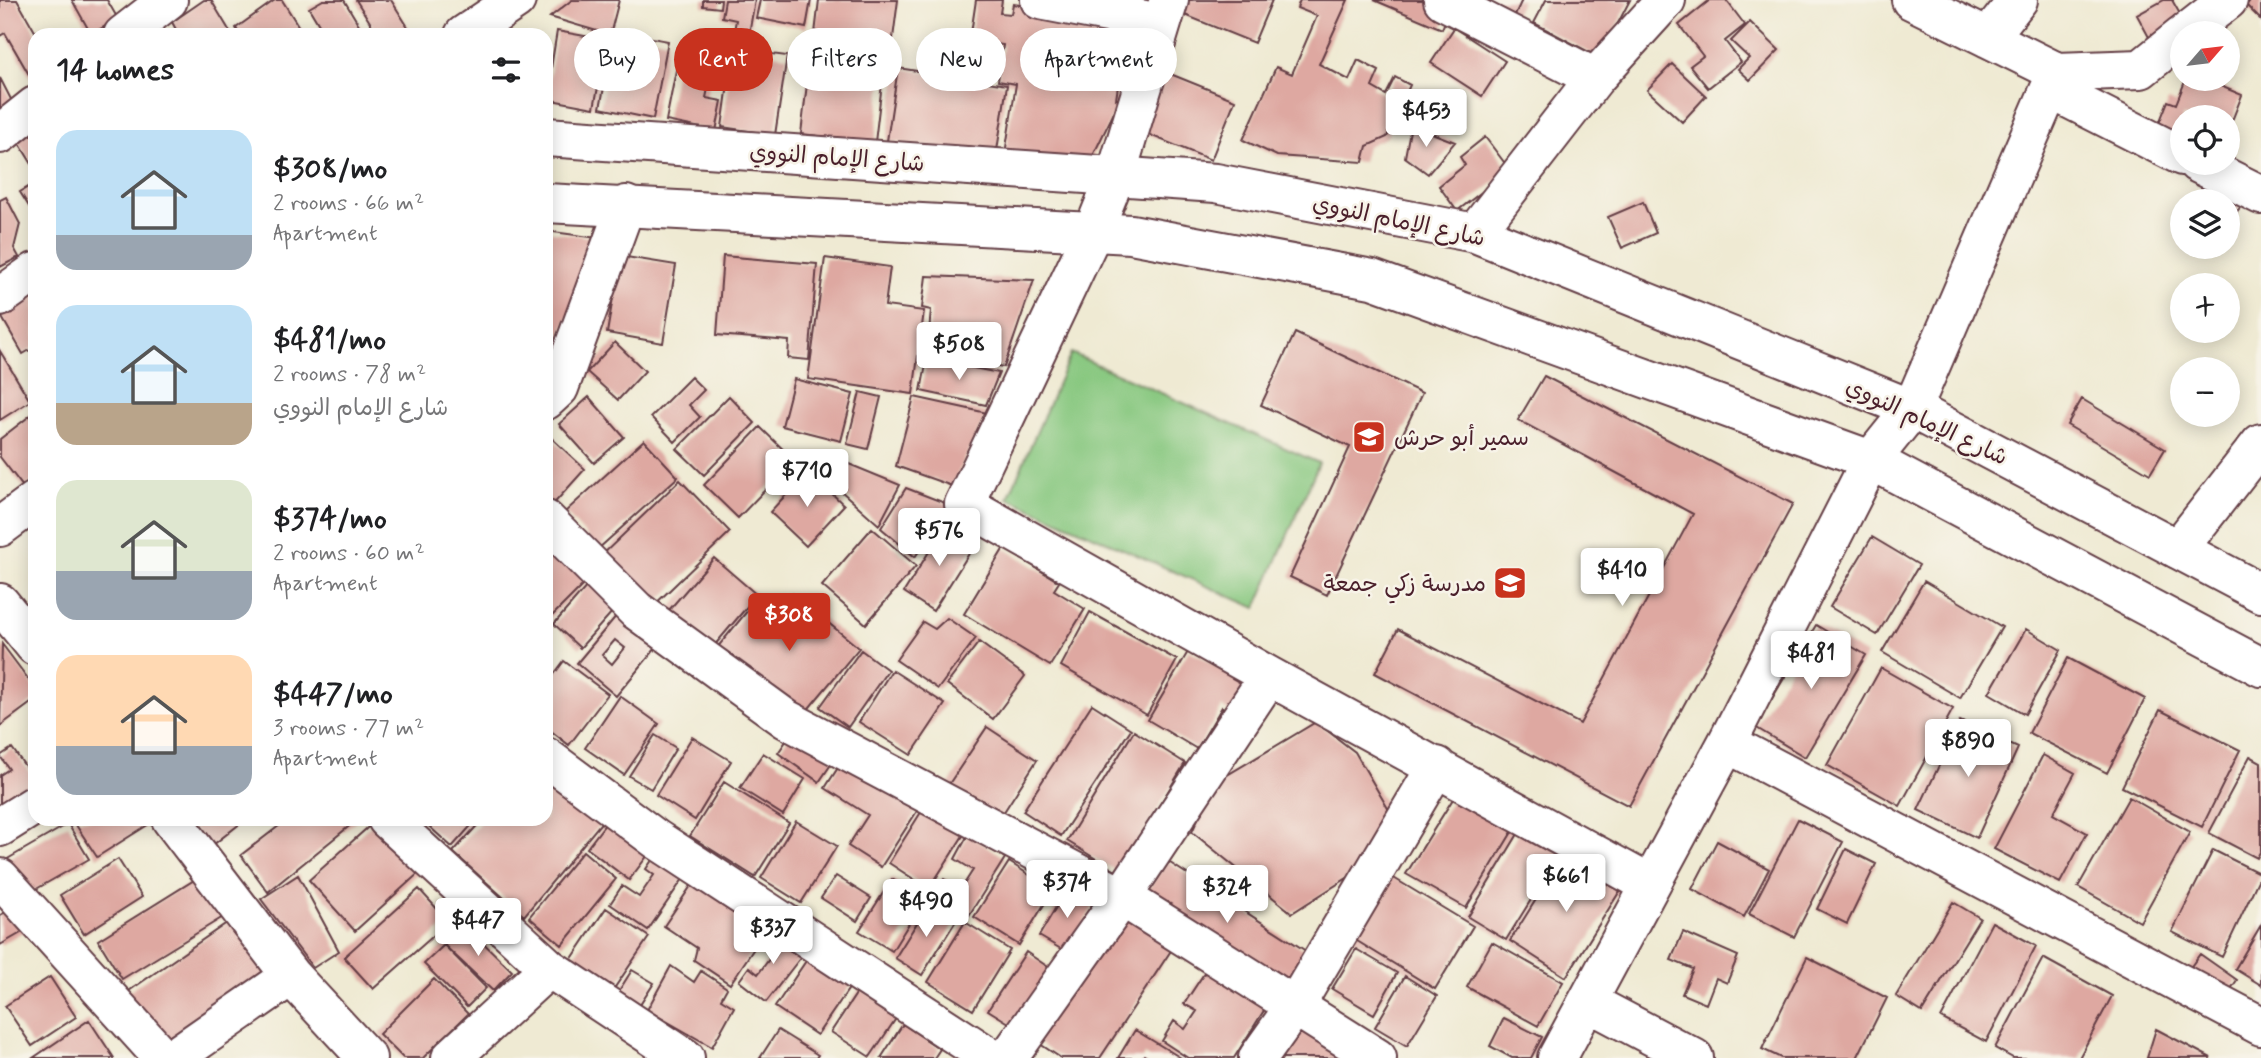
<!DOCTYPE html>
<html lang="en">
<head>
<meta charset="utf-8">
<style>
  :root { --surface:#fff; --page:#f6f6f6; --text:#202124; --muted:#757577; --accent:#c8321e }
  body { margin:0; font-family:Mynerve,"Playpen Sans Arabic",sans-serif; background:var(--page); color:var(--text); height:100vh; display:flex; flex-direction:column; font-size:26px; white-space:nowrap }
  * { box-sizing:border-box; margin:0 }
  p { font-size:23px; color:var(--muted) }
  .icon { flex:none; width:38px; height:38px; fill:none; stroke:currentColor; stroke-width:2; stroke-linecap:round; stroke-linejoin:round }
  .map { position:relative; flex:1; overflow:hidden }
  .panel { position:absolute; left:28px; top:28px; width:525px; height:798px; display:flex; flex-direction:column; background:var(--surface); border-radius:21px; box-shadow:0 4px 18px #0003 }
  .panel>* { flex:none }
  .guide { position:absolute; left:574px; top:28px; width:665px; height:63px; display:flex; gap:14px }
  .needle { width:46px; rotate:62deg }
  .controls { position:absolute; left:2170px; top:21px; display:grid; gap:14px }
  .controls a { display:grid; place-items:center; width:70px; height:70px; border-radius:50%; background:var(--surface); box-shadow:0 4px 18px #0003; font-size:35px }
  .price { position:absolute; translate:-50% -60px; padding:0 16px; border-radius:7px; background:#fff; color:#222; font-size:23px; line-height:46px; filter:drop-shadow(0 2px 4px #0008) }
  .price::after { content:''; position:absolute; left:50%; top:42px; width:21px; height:16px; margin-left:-10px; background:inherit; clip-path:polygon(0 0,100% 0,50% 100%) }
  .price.current { background:var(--accent); color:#fff }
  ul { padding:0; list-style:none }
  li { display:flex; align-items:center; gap:21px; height:175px; padding:0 28px }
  li span { display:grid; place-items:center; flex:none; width:196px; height:140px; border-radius:21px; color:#555 }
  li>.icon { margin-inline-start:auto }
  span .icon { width:84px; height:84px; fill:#fffc; stroke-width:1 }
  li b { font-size:30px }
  h2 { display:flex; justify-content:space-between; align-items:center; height:84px; padding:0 28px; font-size:30px }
  .tag { padding:0 24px; border-radius:32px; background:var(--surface); box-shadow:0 4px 18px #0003; font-size:24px; line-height:63px }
  .tag.current { background:var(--accent); color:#fff }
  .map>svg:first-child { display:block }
</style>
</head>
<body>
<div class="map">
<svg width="2261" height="1058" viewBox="0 0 2261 1058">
  <rect width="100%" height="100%" fill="#f7f3e8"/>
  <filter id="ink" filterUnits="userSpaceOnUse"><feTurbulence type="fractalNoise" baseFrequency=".0143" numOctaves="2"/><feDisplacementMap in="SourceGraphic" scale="14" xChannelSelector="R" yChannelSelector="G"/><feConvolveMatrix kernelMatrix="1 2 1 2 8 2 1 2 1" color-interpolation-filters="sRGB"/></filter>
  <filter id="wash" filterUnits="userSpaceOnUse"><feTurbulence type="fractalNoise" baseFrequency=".00686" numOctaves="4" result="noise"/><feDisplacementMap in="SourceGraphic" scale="28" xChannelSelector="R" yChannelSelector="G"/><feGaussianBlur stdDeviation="1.57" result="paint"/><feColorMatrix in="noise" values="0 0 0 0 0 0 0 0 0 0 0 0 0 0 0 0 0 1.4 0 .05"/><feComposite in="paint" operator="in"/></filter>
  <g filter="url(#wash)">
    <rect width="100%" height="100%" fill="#efead3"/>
    <path fill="#88c880" stroke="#697456" stroke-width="2" d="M1071,353L1319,463L1256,608L1008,498Z"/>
    <g id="blocks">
      <path fill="#dea8a1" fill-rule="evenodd" d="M0,0H17L37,35L35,85L5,33L0,36Z
        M72,0H107L118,19L91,34Z
        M204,0H211L232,35H179L172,22Z
        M275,0H282L304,35H240L236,28Z
        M323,0H344L365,35H325L309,8Z
        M356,0H391L413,35H378Z
        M572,0H619L610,35L550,17Z
        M703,0H721L720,8L703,6Z
        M725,0H755L749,34L734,31L736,20L722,17Z
        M760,0H811L806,28L756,18Z
        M819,0H898L889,69L812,59Z
        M976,0H1002L1000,13L1011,14L1013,4L1128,22L1116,99L1120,100L1087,168L1005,154L1016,84L998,81L1003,45L970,40Z
        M1185,0H1272L1254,43L1180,13Z
        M1300,0H1348L1319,64L1349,80L1358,60L1379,71L1372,87L1386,95L1395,77L1410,85L1387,137L1367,146L1363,162L1277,156L1243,140L1276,67L1292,74L1317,16L1297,8Z
        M1374,0H1423L1449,11L1442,29Z
        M1488,0H1522L1514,17L1486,4Z
        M1546,0H1630L1600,58L1534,23Z
        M1710,0H1726L1745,25L1725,41L1741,62L1708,88L1690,66L1703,56L1679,25Z
        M2164,0H2172L2190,32L2157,52L2137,15Z
        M2251,0H2261V20L2246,5Z
        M1750,22L1779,50L1750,80L1738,69L1749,58L1731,41Z
        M1454,28L1505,61L1482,96L1431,63Z
        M557,31L607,40L594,108L546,99Z
        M615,31L668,41L653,119L600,108Z
        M682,40L717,46L715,58L699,56L697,65L712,69L706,98L722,101L716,131L666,121Z
        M733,49L787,56L775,135L722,127Z
        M1672,64L1706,96L1682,122L1647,90Z
        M809,67L883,75L875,142L801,134Z
        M898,68L1007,85L996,157L887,141Z
        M1158,69L1235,100L1211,160L1135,129Z
        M0,78L17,111L0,120Z
        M2186,79H2204L2242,95L2228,131V117H2182V159L2150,146L2168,101L2176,104Z
        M35,113V169L10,128Z
        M1411,125L1455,142L1428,174L1405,157Z
        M1485,137L1510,170L1457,211L1439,186L1465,165L1460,157Z
        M35,183V216L20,192Z
        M2225,193L2242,205L2228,223V201H2218Z
        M6,197L20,224L14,248L19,257L0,267V200Z
        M1643,202L1656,233L1622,248L1608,217Z
        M546,231L605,239L557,342L546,351Z
        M620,256L676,265L663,343L607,333Z
        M723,256L817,264L809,360L788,358L789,341L717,335Z
        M825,258L890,267L885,306L924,311L913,394L808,379Z
        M926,276L1034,280L1004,367L927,354L931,310L922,308Z
        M35,293V347L23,354L0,314Z
        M1295,333L1422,393L1327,595L1290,577L1350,447L1261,405Z
        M615,342L645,371L618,400L587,372Z
        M0,351L30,401L0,420Z
        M927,359L999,373L986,405L921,391Z
        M1544,376L1793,504L1629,806L1375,673L1398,629L1580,724L1693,514L1518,420Z
        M691,377L704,390L689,405L700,417L675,442L651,417Z
        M794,379L853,394L841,441L782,426Z
        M860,392L881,397L868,449L847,444Z
        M729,396L755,423L704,475L677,449Z
        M589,397L624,437L594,463L559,424Z
        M914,397L987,413L952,486L896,466Z
        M2082,399L2165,449L2150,474L2067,425Z
        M31,415L35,421V480L24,488L0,457V439Z
        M760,427L794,460L738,518L704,485Z
        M546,433L585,469L550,508L546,505Z
        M644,440L678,477L598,549L565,512Z
        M822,453L900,485L879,525L811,464Z
        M808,471L844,505L806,546L770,512Z
        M680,480L730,532L648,611L598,559Z
        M906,488L950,505L915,557L881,528Z
        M945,526L975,544L933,611L904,592Z
        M546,528L593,575L546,622Z
        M872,528L916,566L866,624L822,586Z
        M1872,537L1919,565L1877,635L1830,607Z
        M1004,548L1059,582L1054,590L1085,609L1050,666L964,614Z
        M714,558L757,595L713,647L669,610Z
        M594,578L621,602L580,648L554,624Z
        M1924,581L2002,627L1960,698L1882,652Z
        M793,594L859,648L800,719L716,649L753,604L772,620Z
        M622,609L661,642L616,696L577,663ZM615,640L625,648L612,664L602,655Z
        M1090,612L1177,660L1147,715L1061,666Z
        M947,618L976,638L938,689L896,660L923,622L935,629Z
        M1816,625L1866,655L1805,757L1755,727Z
        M2026,629L2061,650L2025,714L1989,693Z
        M979,642L1025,676L993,719L947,684Z
        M2,644L35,688V700L0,726Z
        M861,650L888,670L848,727L820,707Z
        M1189,650L1248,685L1231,713L1222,707L1197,749L1148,720Z
        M2068,658L2145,699L2107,773L2029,733Z
        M564,661L608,694L569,745L546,727V685Z
        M1881,668L1953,709L1900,806L1827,765Z
        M892,670L945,704L911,755L859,722Z
        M620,696L659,724L624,775L585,748Z
        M1092,704L1131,729L1061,836L1023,811Z
        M2160,710L2240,750L2202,827L2122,787Z
        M1960,721L2018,748L1977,838L1918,810Z
        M1316,722L1355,752L1393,817L1369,864L1292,913L1192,832L1214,783Z
        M987,727L1037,760L1000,818L949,784Z
        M793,731L834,760L819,782L778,753Z
        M1134,731L1185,763L1119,873L1067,841Z
        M655,735L676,748L651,789L629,776Z
        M692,737L731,761L695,820L656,795Z
        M12,748L35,780V795L0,821V775L9,769L0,756Z
        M763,753L805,779L783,815L740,788Z
        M2043,755L2075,773L2053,814L2087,833L2060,883L1994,849Z
        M2250,756L2261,762V850L2257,858L2209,833Z
        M843,760L919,808L881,867L848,846L868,815L825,788Z
        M546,777L605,818L524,916L453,852L483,819H546Z
        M724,782L789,823L755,877L690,836Z
        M1458,791L1515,827L1466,908L1406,874Z
        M2129,797L2190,832L2140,922L2078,887Z
        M923,809L964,834L929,889L889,863Z
        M72,819H157L97,857Z
        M187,819H246L209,848Z
        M288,819H358L268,892L241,855Z
        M421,819H477L452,847Z
        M609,819L651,851L629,880L587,848Z
        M1798,819L1843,842L1794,937L1749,914Z
        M375,821L421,871L355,931L309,880Z
        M796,821L837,846L801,903L761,878Z
        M68,824L89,859L24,896L4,861Z
        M1521,829L1560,853L1506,940L1468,917Z
        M968,835L1005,858L968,917L934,896L944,879L961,889L973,870L955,859Z
        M1717,841L1769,869L1744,917L1692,889Z
        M1846,849L1876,864L1847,924L1817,909Z
        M1567,850L1623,886L1566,977L1510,941Z
        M2213,850L2261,874L2222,957L2172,932Z
        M583,851L616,879L562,945L529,917Z
        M657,853L687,873L648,930L610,904L622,886L639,897L654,875L646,869Z
        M118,859L142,897L84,934L60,895Z
        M1167,861L1309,953L1287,989L1144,896Z
        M1009,862L1053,890L1019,945L974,917Z
        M204,874L228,914L122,979L98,940Z
        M699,874L771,923L730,984L694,960L697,948L664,926Z
        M1387,874L1473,926L1435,989L1349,936Z
        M298,875L339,951L313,968L261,899Z
        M836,876L871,898L857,921L821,898Z
        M892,879L924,899L892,951L859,931Z
        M1068,887L1095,904L1066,952L1039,936Z
        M419,889L449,922L373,989L344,957Z
        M930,902L957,919L922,975L895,958Z
        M1953,902L1980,918L1922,1012L1896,996Z
        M1119,905L1176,943L1100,1058H1061L1031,1038Z
        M15,907L28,929L0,945V915Z
        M606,908L649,937L611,993L569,963Z
        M234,918L272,972L164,1047L126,993Z
        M965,922L1010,950L973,1010L928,982Z
        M1992,922L2036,946L1986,1042L1941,1018Z
        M464,924L512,971L493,991L444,945Z
        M2261,925V985L2235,969Z
        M773,929L804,953L766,1002L739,981L749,967L758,974L773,954L761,944Z
        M1683,932L1738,956L1727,983L1716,978L1706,1004L1682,994L1693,969L1671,960Z
        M1492,942L1563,982L1538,1026L1467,987Z
        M444,945L486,988L467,1007L424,964Z
        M1356,949L1397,973L1374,1014L1332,989Z
        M1026,952L1054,971L1017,1028L988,1010Z
        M2200,954L2237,980L2220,1005L2182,979Z
        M810,955L852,984L817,1035L775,1007Z
        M1807,957L1887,998L1857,1058H1781L1762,1049Z
        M2043,958L2112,996L2079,1058H2013L1995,1048Z
        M671,966L694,982L701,971L727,988L721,999L734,1007L712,1047L647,1010Z
        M1209,966L1268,1004L1234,1058H1188L1162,1041L1174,1021L1185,1029L1197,1011L1184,1004Z
        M632,970L654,983L638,1008L617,994Z
        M1405,976L1437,996L1407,1046L1375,1027Z
        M50,977L76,1017L32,1046L5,1006Z
        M434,979L468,1014L423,1058H403L379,1034Z
        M860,988L899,1014L870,1057L831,1032Z
        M1504,1018L1542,1037L1531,1058H1512L1490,1046Z
        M89,1020L114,1058H33Z
        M1297,1023L1341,1058H1273Z
        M903,1024L940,1049L934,1058H881Z
        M2156,1029L2211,1058H2147Z
        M778,1030L818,1055L816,1058H760Z
        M1135,1030L1181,1058H1149L1144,1055L1142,1058H1118Z"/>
    </g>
  </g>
  <g filter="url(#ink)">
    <use href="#blocks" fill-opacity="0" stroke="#633d44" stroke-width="2"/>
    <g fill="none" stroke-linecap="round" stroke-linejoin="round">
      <defs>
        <path id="street" d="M1040,0L1160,23
          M1169,0L1116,175L1093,232L964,504L1269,676L1649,884
          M1443,0L1595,78L1666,0
          M1911,0L2057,72L2141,69L2182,36
          M2186,33L2228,0
          M123,35L168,0
          M464,35L516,0
          M1988,38L2018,0
          M2050,89L2182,156
          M0,134L35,106
          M2197,163L2261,195
          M1475,233L1595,78
          M0,297L35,272
          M546,400L559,388L626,205
          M546,520L636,610L786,719L1122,897L1377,1058
          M0,527L35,501
          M2178,549L2261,443
          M0,603L35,646
          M1727,743L2261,1026
          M546,757L656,839L991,1058
          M171,819L291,976L367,1058
          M387,819L549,968L685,1058
          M0,827L35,805
          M0,878L163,1058
          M1588,1002L1694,1058
          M173,1058L291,976
          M451,1058L549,968
          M1008,1058L1122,897L1269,676
          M1258,1058L1295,1006L1437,766
          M1557,1058L1727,743L1871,460L1912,409L2057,72"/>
        <path id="secondary" d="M546,137L1216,183L1475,233L1912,409L2261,593
          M546,203L1131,234L1372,279L1871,460L2261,667"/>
      </defs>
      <use href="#street" stroke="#633d44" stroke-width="42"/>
      <use href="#secondary" stroke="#633d44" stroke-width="42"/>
      <use href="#street" stroke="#fff" stroke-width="38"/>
      <use href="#secondary" stroke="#fff" stroke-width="38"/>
    </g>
  </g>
  <defs>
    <symbol id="school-square" viewBox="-11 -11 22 22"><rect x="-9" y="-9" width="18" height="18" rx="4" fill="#c8321e" stroke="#f7f3e8"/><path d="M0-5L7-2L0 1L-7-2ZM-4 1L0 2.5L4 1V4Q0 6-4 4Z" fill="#fff"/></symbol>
  </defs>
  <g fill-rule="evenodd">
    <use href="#school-square" x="1350" y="418" width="38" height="38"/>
    <use href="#school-square" x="1491" y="564" width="38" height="38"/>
  </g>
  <g text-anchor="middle" stroke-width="5" stroke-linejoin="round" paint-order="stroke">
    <g font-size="23" fill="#4a1f2b" stroke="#f7f3e8">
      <text transform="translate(837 157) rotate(4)" y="8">شارع الإمام النووي</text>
      <text transform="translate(1399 220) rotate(12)" y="8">شارع الإمام النووي</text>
      <text transform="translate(1927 421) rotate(25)" y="8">شارع الإمام النووي</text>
    </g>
    <g font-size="23" fill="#4a1f2b" stroke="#f7f3e8" text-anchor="start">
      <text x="1394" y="445">سمير أبو حرش</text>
      <text x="1486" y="591" text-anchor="end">مدرسة زكي جمعة</text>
    </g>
  </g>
</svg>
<div class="controls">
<a><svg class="needle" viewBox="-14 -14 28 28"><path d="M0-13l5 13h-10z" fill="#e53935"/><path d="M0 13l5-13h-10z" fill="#757577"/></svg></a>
<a><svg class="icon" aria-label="locate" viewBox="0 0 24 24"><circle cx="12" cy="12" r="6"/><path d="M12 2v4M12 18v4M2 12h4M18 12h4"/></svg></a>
<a><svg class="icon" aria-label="layers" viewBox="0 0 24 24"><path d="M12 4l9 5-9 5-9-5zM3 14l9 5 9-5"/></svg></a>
<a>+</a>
<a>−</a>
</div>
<b class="price" style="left:1426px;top:149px">$453</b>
<b class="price" style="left:959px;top:382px">$508</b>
<b class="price" style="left:807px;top:509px">$710</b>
<b class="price" style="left:939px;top:568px">$576</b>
<b class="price" style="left:1622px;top:608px">$410</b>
<b class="price current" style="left:789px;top:653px">$308</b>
<b class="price" style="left:1811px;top:691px">$481</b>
<b class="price" style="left:1968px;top:779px">$890</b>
<b class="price" style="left:1566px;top:914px">$661</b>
<b class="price" style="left:1067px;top:920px">$374</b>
<b class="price" style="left:1227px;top:925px">$324</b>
<b class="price" style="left:926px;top:939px">$490</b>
<b class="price" style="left:478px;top:958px">$447</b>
<b class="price" style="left:773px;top:966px">$337</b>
<div class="guide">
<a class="tag">Buy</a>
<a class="tag current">Rent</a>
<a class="tag">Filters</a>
<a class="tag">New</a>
<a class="tag">Apartment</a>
</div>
<section class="panel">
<h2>14 homes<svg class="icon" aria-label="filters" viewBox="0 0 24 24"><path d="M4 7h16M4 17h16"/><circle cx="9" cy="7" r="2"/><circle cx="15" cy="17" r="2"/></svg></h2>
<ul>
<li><span style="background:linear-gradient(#bfe0f5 75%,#9aa5b1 0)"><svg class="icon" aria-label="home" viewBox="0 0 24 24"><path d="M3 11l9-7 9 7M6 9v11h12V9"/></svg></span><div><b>$308/mo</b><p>2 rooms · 66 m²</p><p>Apartment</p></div></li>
<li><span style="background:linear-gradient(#bfe0f5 70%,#b9a48a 0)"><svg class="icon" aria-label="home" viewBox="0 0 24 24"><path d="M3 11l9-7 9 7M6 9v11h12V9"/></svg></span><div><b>$481/mo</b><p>2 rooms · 78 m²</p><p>شارع الإمام النووي</p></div></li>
<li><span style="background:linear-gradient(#dfe7d0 65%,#9aa5b1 0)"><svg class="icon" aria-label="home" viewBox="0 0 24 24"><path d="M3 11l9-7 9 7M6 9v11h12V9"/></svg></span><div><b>$374/mo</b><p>2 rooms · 60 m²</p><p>Apartment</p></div></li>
<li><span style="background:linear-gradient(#ffd9b3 65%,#9aa5b1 0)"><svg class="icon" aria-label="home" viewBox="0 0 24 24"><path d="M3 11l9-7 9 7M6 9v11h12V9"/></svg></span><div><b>$447/mo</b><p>3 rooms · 77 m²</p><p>Apartment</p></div></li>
</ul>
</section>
</div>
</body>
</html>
